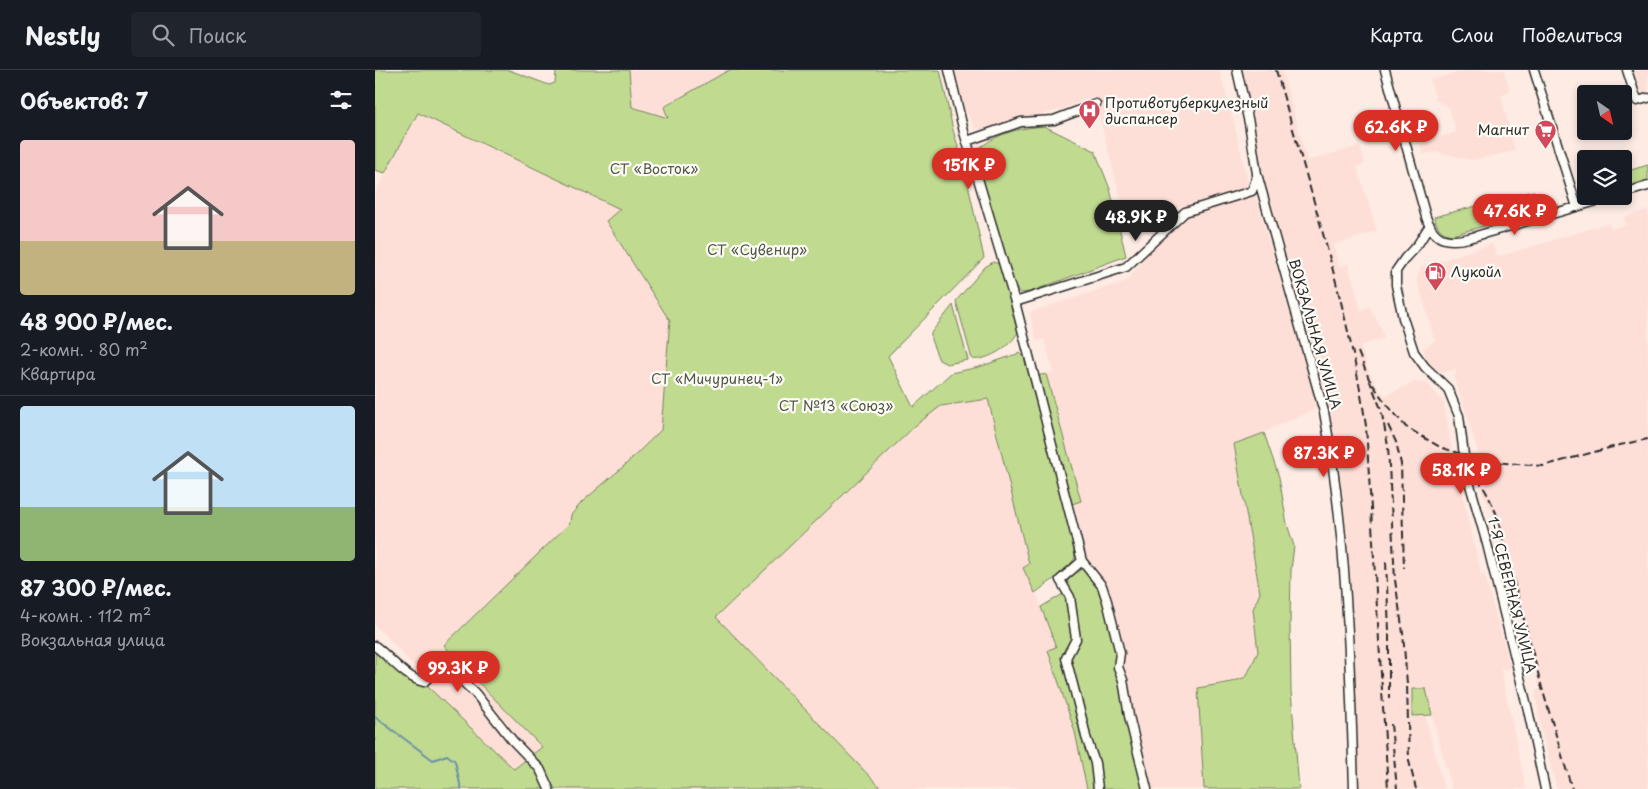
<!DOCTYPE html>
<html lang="ru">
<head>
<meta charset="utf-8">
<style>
  :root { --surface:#171b24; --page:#20242c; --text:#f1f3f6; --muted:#9ea1a6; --line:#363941; --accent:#d93025 }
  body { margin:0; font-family:"Playpen Sans",sans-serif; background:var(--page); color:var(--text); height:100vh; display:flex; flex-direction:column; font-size:19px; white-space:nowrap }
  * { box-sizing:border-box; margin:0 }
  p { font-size:16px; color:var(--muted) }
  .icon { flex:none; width:28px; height:28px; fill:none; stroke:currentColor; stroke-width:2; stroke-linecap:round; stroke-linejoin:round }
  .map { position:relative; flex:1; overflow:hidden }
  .sheet { display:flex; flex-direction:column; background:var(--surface); width:375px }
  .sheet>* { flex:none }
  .needle { width:32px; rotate:146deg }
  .fabs { position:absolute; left:1202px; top:15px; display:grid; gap:10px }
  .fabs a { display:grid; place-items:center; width:55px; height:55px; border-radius:5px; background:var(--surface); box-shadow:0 2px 8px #0003; font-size:25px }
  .price { position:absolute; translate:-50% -42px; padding:0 11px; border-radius:18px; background:var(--accent); color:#fff; font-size:16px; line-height:32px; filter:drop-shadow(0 1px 2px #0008) }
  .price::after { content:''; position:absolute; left:50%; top:30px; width:15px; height:11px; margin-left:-8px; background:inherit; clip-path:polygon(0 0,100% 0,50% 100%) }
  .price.current { background:#222; color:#fff }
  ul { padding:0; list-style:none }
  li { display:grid; align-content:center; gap:10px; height:265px; padding:0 20px }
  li+li { border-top:1px solid var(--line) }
  li span { display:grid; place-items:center; height:155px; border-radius:5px; color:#555 }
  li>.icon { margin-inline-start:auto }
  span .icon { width:90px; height:90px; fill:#fffc; stroke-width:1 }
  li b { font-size:21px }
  h2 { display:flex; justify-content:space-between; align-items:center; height:60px; padding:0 20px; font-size:21px }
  header { display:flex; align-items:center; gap:30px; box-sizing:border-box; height:70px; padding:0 25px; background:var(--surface); border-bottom:1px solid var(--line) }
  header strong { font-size:24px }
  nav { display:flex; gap:28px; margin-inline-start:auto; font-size:18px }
  .search { width:350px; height:45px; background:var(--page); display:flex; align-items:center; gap:12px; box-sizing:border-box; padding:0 18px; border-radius:5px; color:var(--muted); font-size:19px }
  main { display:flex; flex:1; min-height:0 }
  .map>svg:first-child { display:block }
</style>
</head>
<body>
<header>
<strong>Nestly</strong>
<div class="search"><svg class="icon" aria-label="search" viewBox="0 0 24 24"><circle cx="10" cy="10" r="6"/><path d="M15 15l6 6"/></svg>Поиск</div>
<nav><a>Карта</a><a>Слои</a><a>Поделиться</a></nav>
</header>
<main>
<section class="sheet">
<h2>Объектов: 7<svg class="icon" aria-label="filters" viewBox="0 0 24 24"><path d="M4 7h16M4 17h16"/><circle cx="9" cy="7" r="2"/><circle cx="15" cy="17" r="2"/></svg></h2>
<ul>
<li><span style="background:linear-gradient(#f6c9c9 65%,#c2b280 0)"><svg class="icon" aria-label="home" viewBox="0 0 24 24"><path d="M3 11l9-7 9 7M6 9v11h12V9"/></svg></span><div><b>48 900 ₽/мес.</b><p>2-комн. · 80 m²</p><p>Квартира</p></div></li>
<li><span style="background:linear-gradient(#bfe0f5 65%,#8fb573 0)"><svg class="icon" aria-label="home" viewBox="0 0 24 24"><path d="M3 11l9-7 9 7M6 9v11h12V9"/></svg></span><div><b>87 300 ₽/мес.</b><p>4-комн. · 112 m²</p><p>Вокзальная улица</p></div></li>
</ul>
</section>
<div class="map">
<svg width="1273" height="719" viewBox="0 0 1273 719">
  <rect width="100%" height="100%" fill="#fdebe4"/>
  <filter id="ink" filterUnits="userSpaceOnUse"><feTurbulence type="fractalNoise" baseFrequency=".02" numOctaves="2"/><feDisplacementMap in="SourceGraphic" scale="10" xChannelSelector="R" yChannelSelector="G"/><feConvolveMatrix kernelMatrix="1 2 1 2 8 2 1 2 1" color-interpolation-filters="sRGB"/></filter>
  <g filter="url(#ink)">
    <path fill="#fddfd7" d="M254,0H354L289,37L294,48L257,37Z
      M578,0H844L860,57L874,117L752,152L719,26L690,38L612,60L601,58L589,40Z
      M867,0H907L932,91L985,76L990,94L982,97L1002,161L958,175L964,197L973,194L986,240L995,237L1006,259L1009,268L985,276L992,297L1004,320L1010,326L1040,312L1052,313L1069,333L1075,371L1106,504H1109L1136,598L1126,600L1151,719H1077L1050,619H1037V646H1050L1069,719H983L980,584L968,422L954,341L944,301L922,219L888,112Z
      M1093,0H1129L1135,21L1126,26L1140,81L1097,90L1063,82L1048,84L1045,74L1081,62L1074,37L1061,30L1055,10Z
      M1258,0H1273V26L1267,27Z
      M43,43L245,139L231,152L293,248L296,249L286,360L249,396L207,432L196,445V453L69,575L81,590L167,677L139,699L51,616L41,614L31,607L42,599L0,555V124Z
      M880,124L941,332V339L859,375L885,523L878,539L883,582L871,607L857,612L823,619L829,719H774L723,504L712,490L697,434L706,431L671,304L679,302L669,269L661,271L655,242L752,211L774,182L812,146Z
      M1273,140V719H1182L1166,659L1160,623L1165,618L1118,444L1106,419L1112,415L1107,394L1108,389L1105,388L1089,335L1079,309L1082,299L1061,304L1052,293L1048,278L1060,271L1042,209L1046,197L1117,174L1122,186L1129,185L1234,153L1236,159L1251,155L1249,147Z
      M612,329L654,494L648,498L662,526L681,577L673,580L700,662L712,719H507L341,547L541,355L566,336Z"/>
    <path fill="#c0da90" stroke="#76825e" d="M0,0H134L174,15L180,13L181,0H254L257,37L293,48L289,37L354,0H565L578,60L589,96L609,188L513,286L538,337L576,303L604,297L645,283L649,287L697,465L700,488L691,500L660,523L648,498L654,494L613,329L566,336L541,355L341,547L507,719H0V579C15,593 30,612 51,615L139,699L167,677L81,590L69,575L195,453L196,445L207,432L249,396L286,360L295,249L293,248L231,151L245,139L43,43L10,103L0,100Z
      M669,56L720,81L735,119L751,186L655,222L645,223L639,216L600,81C624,63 639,59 669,56Z
      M1273,95V110L1249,117V102Z
      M1159,121L1164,139L1184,135L1077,165C1065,163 1063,158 1059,147Z
      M618,192L624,194L644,259C640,274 612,292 597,289L581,231L610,197Z
      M578,235L593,290L572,294L564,290L556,270V263Z
      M671,304L706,431L697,434L662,306Z
      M889,363L904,407L912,454L919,476L916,500L915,554L916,621L924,719H829L823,618L857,612L871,607L883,582L878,539L885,523L859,374Z
      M712,490L723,504L730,518L745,597L774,719H712L700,662L673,580L681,577L666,537L688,524L695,505Z
      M1037,619H1051L1057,645L1037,646Z"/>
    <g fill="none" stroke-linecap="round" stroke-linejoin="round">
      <path stroke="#6b92a6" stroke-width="2" d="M0,647L58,690L72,685L80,691L85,714L87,719"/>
      <defs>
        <path id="minor" d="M574,0L589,62L640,232L707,491L727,516L732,531L745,583L743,597L748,610L754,646L772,719
          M862,0L874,53L882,104L949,342C972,466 975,593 979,719
          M1010,0L1051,147C1059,171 1072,173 1094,168L1239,126
          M1159,0L1202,137
          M1252,0L1262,31L1273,28
          M592,71L646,52L679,50L721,34
          M1249,123L1273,116
          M1055,155L1043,174L1030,188L1021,201V215L1028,248L1039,282L1050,297L1073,319L1084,346L1091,401L1112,474L1153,640L1170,719
          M640,232L751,197L810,142L877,121L882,106
          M707,491L685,510L695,527L701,569L691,588L708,653L711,667L720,693L723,719
          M0,576C16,588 30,608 49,612L56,605L64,599H72L85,609L100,623L138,671L165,699L174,719"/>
      </defs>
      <use href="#minor" stroke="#2b2b2b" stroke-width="11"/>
      <use href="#minor" stroke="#fdfcf7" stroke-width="8"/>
      <path stroke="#2b2b2b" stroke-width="2" stroke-dasharray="8 4" stroke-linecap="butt" d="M901,0C934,118 973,235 991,356L1013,719
        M983,282L994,309L1009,331L1031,357L1065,377L1107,391L1168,396L1245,375L1273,369
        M994,309L1006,339L1013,376L1020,510L1028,563L1032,614L1034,691L1041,719
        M1013,355L1021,372L1026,394L1029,498
        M1075,384C1102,404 1108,413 1121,443L1167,618L1197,719
        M1011,492L1014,561V629
        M1016,654L1022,719"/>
    </g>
  </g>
  <defs>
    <symbol id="hospital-pin" viewBox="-11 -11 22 30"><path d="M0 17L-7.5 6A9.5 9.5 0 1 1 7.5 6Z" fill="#d1495b" stroke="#fdfcf7"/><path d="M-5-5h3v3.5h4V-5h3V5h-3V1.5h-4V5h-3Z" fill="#fff"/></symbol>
    <symbol id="supermarket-pin" viewBox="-11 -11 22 30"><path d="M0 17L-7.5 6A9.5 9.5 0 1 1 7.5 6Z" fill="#d1495b" stroke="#fdfcf7"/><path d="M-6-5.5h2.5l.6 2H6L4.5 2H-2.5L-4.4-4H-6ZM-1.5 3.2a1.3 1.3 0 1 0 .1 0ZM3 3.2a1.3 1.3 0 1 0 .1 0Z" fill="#fff"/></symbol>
    <symbol id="fuel-pin" viewBox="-11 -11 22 30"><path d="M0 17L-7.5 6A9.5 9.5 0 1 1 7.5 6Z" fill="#d1495b" stroke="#fdfcf7"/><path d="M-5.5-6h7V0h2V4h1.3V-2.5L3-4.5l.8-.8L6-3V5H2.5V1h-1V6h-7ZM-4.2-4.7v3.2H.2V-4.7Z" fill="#fff"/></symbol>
  </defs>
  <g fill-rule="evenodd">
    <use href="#hospital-pin" x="702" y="28" width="25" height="34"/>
    <use href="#supermarket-pin" x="1158" y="48" width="25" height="34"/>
    <use href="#fuel-pin" x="1048" y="190" width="25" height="34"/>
  </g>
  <g text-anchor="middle" stroke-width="4.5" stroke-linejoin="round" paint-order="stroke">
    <g font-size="14" fill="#2b2b2b" stroke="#fdfcf7" text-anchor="start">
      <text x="730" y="38">Противотуберкулезный<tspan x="730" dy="16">диспансер</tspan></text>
      <text x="1154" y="65" text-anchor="end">Магнит</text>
      <text x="1076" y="207">Лукойл</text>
    </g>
    <g font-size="14" fill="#505744" stroke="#fdfcf7">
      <text x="279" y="104">СТ «Восток»</text>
      <text x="382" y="185">СТ «Сувенир»</text>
      <text x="342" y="314">СТ «Мичуринец-1»</text>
      <text x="461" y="341">СТ №13 «Союз»</text>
    </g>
    <g font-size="14" fill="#2b2b2b" stroke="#fdfcf7">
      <text transform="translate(940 264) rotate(74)" y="5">ВОКЗАЛЬНАЯ УЛИЦА</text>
      <text transform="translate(1137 525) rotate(76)" y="5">1-Я СЕВЕРНАЯ УЛИЦА</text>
    </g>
  </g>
</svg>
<div class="fabs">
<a><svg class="needle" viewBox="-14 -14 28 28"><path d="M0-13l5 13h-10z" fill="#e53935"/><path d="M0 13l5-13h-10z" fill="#9ea1a6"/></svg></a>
<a><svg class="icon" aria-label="layers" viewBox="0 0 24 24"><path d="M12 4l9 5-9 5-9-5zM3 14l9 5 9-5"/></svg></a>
</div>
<b class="price" style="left:1021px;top:82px">62.6K ₽</b>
<b class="price" style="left:594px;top:120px">151K ₽</b>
<b class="price" style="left:1140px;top:166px">47.6K ₽</b>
<b class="price current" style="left:761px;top:172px">48.9K ₽</b>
<b class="price" style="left:949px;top:408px">87.3K ₽</b>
<b class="price" style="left:1086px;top:425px">58.1K ₽</b>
<b class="price" style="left:83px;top:623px">99.3K ₽</b>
</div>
</main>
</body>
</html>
